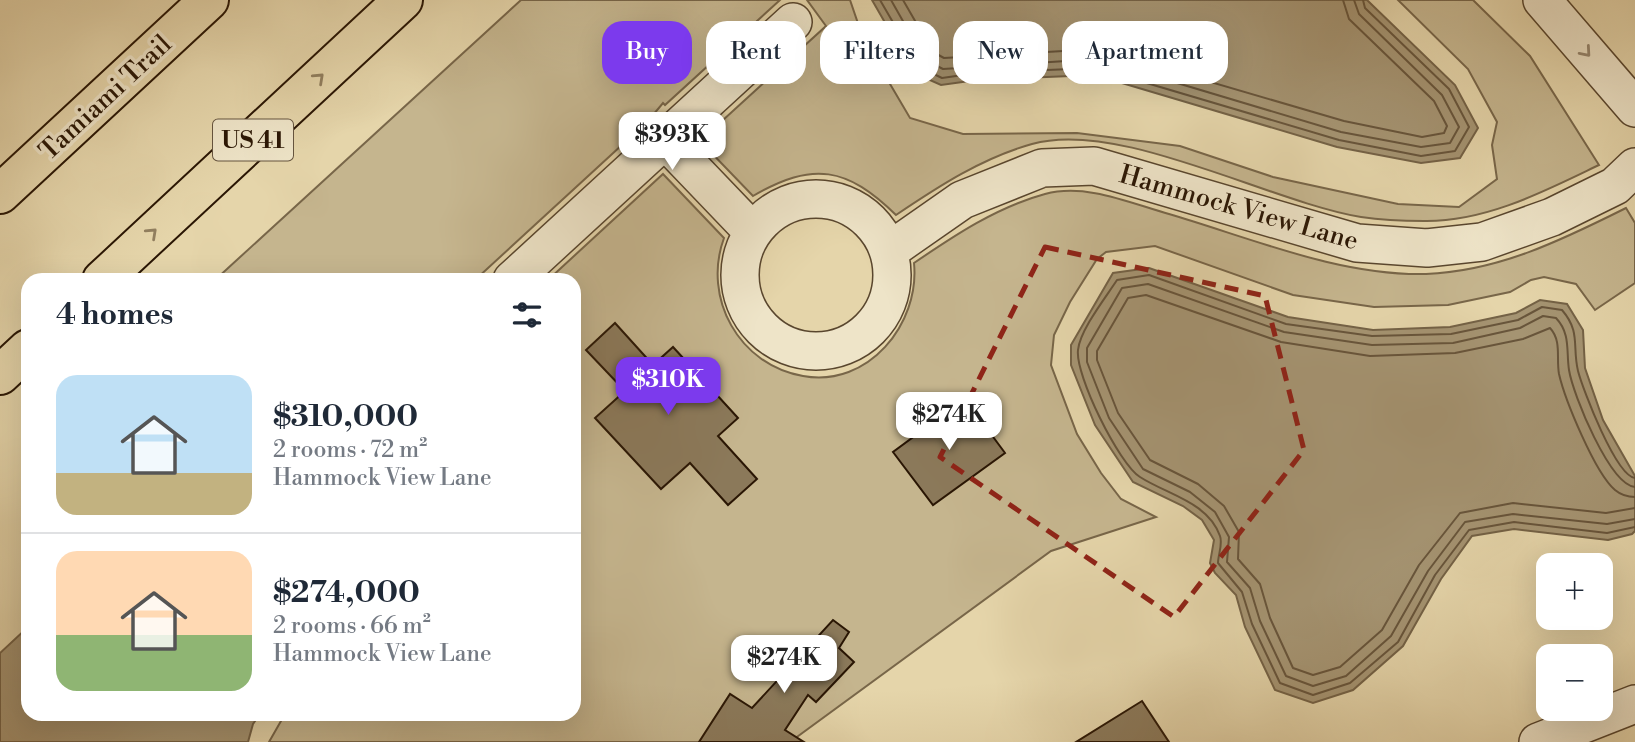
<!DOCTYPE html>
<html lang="en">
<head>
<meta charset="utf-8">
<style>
  :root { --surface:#fff; --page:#f6f6f7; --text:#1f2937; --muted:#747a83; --line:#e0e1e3; --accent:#7c3aed }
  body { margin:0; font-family:"Libre Bodoni",serif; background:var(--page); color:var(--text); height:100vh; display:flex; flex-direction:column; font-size:26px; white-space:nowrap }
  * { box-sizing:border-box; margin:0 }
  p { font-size:23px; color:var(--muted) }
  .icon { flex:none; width:38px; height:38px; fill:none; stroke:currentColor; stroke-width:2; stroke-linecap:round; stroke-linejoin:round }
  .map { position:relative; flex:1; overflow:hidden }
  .panel { position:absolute; left:21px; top:273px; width:560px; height:448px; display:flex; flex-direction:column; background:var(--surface); border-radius:21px; box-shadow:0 7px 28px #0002 }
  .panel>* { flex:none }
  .top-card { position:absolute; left:602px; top:21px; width:665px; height:63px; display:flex; gap:14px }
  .fabs { position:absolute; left:1536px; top:553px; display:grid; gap:14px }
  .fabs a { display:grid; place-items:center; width:77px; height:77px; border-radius:14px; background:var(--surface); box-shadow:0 7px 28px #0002; font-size:35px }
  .price { position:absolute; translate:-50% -60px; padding:0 16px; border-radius:14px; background:#fff; color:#222; font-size:23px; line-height:46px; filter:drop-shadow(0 2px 4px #0008) }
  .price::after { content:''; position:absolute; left:50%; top:42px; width:21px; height:16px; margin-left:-10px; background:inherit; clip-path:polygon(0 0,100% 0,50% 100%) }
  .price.selected { background:var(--accent); color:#fff }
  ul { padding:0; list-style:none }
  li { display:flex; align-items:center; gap:21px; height:175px; padding:0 35px }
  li+li { border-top:2px solid var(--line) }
  li span { display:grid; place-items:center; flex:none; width:196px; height:140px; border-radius:21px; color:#555 }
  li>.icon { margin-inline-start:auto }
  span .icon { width:84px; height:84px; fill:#fffc; stroke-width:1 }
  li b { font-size:30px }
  h2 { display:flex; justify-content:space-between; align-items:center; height:84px; padding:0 35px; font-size:30px }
  .pill { padding:0 24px; border-radius:21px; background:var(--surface); box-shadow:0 7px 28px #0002; font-size:24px; line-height:63px }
  .pill.selected { background:var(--accent); color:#fff }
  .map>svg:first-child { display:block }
</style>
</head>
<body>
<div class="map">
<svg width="1635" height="742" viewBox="0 0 1635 742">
  <rect width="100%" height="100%" fill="#e5d5aa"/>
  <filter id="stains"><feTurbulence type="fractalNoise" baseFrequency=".00286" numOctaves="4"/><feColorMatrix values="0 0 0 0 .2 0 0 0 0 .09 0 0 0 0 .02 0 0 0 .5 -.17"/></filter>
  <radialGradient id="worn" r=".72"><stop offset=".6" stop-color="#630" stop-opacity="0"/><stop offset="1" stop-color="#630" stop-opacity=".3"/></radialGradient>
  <path fill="#c5b58e" stroke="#786649" stroke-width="2" d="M521,0H780L665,105L663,103L648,121L475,280H215Z
    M807,0H850L863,38L910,118L963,134L1077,133L1180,146L1273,177L1398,204L1459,207L1497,179L1492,145L1497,122L1468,69L1398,0H1473L1530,56L1599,165C1545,191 1486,222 1424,221C1404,221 1381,220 1361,217C1270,202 1119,119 1032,144C982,158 939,186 896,215C847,167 813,161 753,196L700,141L826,26Z
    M663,174L724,238C702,298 739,365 803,376C868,388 920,324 914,263C955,235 997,207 1045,194C1086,183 1130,203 1169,214C1251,238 1339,276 1426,274C1499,271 1562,240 1626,208L1635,223V283L1595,310L1576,284L1544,277L1531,280L1510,292L1448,305L1374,307L1293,295L1155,246L1106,252L1097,259L1070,302L1054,335L1051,365L1077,434L1101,473L1121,499L1156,517L1051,551L790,742H269L285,714H574V280H548Z"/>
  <path fill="#a59472" stroke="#746246" stroke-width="2" d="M872,0H1367L1455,85L1478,128L1460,158L1421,163L1337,147L1095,75L977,80L941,85L914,73Z
    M1149,268L1288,317L1373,330L1450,327L1516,313L1540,300L1567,304L1583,330L1585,368L1603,420L1635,476V531L1632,534L1608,540L1514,529L1472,536L1441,579L1403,646L1353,690L1313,703L1275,690L1245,627L1236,595L1215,573L1210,563L1214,540L1202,520L1183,506L1133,482L1095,425L1071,365V345L1113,273Z
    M28,627V714H260L253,724L248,742H0V653Z"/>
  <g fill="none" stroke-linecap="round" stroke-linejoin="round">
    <path stroke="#68553b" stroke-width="2" d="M880,0L919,67L942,78L977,73L1096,68L1339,140L1421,156L1455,151L1469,127L1449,89L1365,8L1363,0
      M891,0L925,60L943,69L1097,59L1341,132L1421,147L1450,143L1459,127L1442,95L1359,14L1354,0
      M903,0L933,52L944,58L1098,49L1344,121L1422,137L1444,133L1447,126L1434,101L1349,19L1343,0
      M1635,478C1616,476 1583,390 1578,371C1572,346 1581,332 1562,310L1542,307L1518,320L1451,334L1372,336L1286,324L1149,275L1117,280C1106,297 1080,330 1078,350C1075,375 1119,464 1140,477C1168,495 1208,502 1220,536C1223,544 1218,555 1218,563L1242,592L1252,624L1280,683L1313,695L1350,683L1398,642L1435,575L1469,530L1514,522L1607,533L1635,527
      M1635,487C1610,485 1573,395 1569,370C1566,351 1571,334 1556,318L1543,316L1520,328L1453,343L1372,345L1284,332L1148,284L1122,288L1087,348V362L1109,418L1143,469L1190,492L1215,512L1229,537L1227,562L1250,588L1260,621L1286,676L1313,686L1346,676L1391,636L1428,571L1465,522L1513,514L1607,524L1635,519
      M1635,497C1627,497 1621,495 1615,490C1595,473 1565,400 1559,374C1556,358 1562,341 1550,328L1523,339L1455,353L1370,356L1281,342L1146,295L1128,298L1097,351V360L1118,413L1150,460L1198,484L1224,506L1239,532L1238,559L1260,584L1270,618L1293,668L1313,675L1340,667L1382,630L1419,565L1460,513L1513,503L1606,513L1635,508"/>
  </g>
  <path fill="#8b795a" stroke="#2a1604" stroke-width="2" d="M615,323L653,365L673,347L738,418L718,436L757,479L728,505L690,463L661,489L595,418L625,391L586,350Z
    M965,399L1005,453L933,505L893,452Z
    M833,620L849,632L839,648L854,662L816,702L808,695L785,730L804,742H699L730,694L752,708Z
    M1142,701L1169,742H1076Z"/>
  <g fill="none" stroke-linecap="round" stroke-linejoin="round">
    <defs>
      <path id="minor" d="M1542,0L1635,108
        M664,139L753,232
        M740 275a76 76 0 1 1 152 0a76 76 0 1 1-152 0Z
        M889,251L962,200L1042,168L1094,166L1357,243L1427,248L1482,242L1552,217L1615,186L1635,167
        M512,280L793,22
        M1538,742L1635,704"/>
      <path id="primary" d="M0,194L209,0
        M102,280L403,0
        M0,375L28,349"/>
    </defs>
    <use href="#minor" stroke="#59462e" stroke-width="40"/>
    <use href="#primary" stroke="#2a1604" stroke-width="42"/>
    <use href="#minor" stroke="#eee4c8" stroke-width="37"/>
    <use href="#primary" stroke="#e5d5aa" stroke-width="38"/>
  </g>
  <defs><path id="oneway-chevron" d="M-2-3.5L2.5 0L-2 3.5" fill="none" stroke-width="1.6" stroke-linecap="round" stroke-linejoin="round" transform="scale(1.75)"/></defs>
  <use stroke="#968770" href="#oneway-chevron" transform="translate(1586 52) rotate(49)"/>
  <g stroke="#917f5f">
    <use href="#oneway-chevron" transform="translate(319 78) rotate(-43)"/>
    <use href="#oneway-chevron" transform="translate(152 233) rotate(-43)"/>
  </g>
  <path fill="none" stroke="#8f2418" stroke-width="5" stroke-dasharray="14 9" stroke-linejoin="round" d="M1045,247L1265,296L1304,450L1174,617L940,457Z"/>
  <g text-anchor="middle" stroke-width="7" stroke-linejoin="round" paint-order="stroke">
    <rect fill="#eee4c8" stroke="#65543f" stroke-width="2" x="213" y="119.5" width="80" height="41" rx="5"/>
    <g font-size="24" font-weight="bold" fill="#2a1604">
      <text x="253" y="148">US 41</text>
    </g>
    <g font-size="26" fill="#2a1604" stroke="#eee4c8">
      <text transform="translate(105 97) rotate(-43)" y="9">Tamiami Trail</text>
      <text transform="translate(1239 207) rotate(16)" y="9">Hammock View Lane</text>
    </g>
  </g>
  <rect width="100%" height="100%" filter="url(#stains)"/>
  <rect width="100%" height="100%" fill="url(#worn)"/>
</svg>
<div class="fabs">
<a>+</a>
<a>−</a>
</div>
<b class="price" style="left:672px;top:172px">$393K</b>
<b class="price selected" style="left:668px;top:417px">$310K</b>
<b class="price" style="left:949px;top:452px">$274K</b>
<b class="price" style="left:784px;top:695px">$274K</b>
<div class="top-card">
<a class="pill selected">Buy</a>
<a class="pill">Rent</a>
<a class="pill">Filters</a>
<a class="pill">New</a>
<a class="pill">Apartment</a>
</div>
<section class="panel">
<h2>4 homes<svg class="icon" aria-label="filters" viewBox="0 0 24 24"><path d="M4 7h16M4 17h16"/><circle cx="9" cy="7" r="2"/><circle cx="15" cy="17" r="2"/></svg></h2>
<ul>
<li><span style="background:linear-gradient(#bfe0f5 70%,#c2b280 0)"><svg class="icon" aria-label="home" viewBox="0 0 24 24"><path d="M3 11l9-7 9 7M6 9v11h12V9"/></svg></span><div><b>$310,000</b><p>2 rooms · 72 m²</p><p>Hammock View Lane</p></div></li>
<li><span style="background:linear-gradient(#ffd9b3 60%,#8fb573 0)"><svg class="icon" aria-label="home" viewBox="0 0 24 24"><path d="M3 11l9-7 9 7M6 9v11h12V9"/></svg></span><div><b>$274,000</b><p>2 rooms · 66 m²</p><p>Hammock View Lane</p></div></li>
</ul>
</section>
</div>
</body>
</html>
